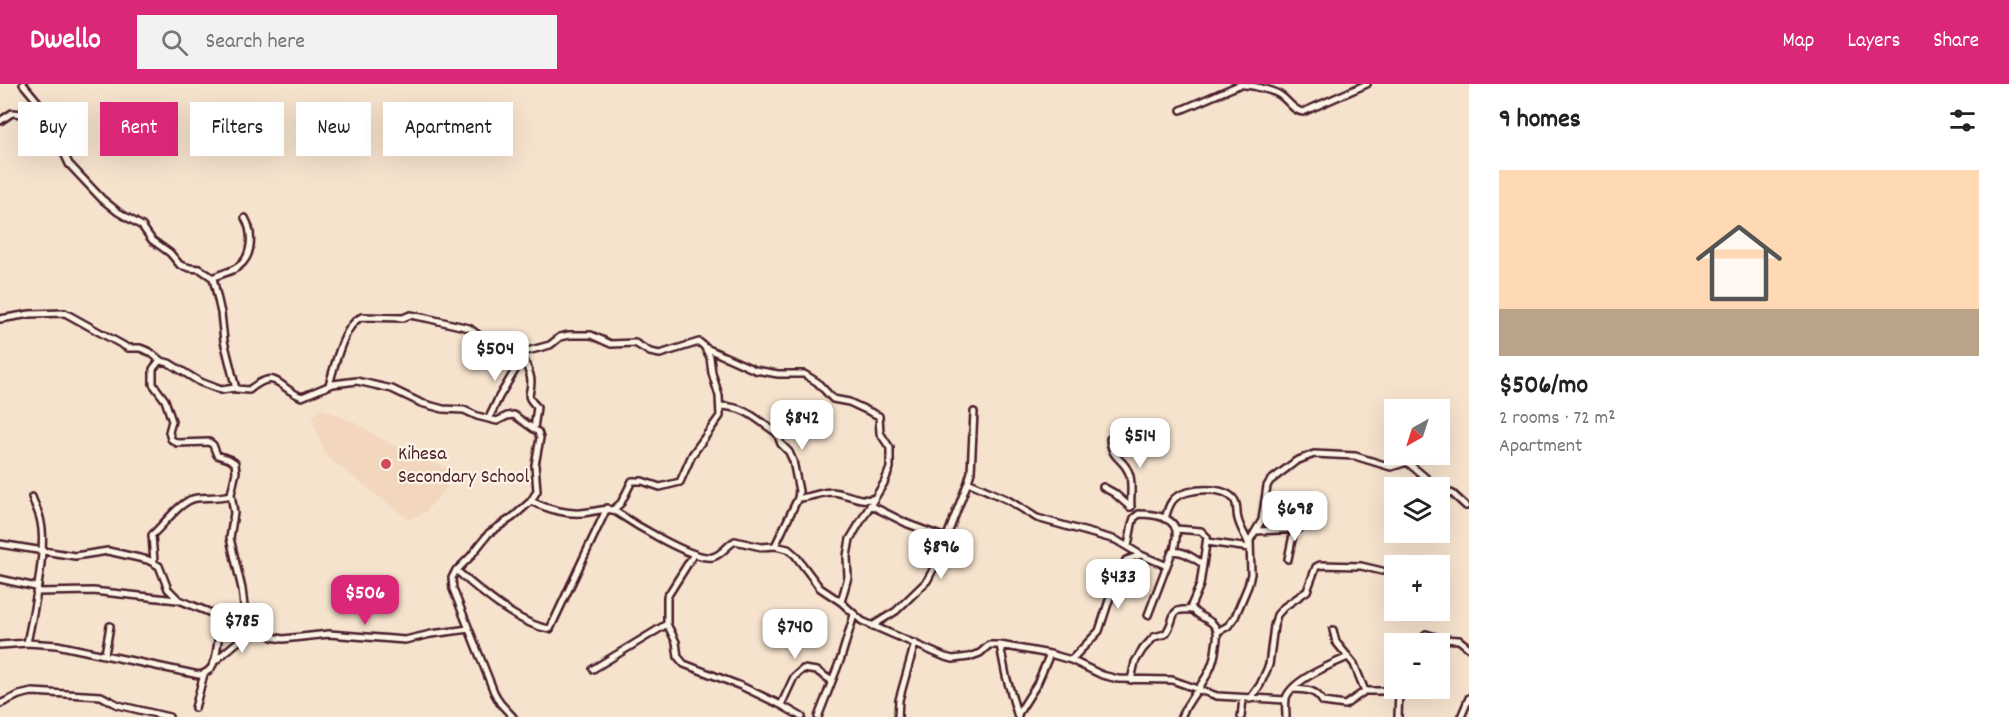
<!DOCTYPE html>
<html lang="en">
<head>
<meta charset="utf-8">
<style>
  :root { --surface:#fff; --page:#f2f2f2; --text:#222; --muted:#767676; --accent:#db2777 }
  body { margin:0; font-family:Dekko,sans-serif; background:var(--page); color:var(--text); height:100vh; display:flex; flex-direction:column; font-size:22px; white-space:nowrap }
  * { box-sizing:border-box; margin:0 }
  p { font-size:20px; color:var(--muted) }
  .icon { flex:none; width:33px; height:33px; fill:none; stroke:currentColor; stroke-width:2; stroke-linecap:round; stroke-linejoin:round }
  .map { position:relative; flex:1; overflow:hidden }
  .details { display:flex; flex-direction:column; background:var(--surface); width:540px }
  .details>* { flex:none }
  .top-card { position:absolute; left:18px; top:18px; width:570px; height:54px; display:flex; gap:12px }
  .needle { width:39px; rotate:219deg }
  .fabs { position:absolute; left:1384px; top:315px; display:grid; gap:12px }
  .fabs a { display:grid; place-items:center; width:66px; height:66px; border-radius:0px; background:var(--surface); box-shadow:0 6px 24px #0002; font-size:30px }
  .price { position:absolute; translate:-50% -51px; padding:0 14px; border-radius:12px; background:#fff; color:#222; font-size:20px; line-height:39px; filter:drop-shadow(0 2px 3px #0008) }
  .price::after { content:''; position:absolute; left:50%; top:36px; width:18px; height:14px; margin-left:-9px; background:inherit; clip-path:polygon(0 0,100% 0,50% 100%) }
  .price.active { background:var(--accent); color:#fff }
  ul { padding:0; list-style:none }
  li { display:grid; align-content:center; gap:12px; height:318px; padding:0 30px }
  li span { display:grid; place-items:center; height:186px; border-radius:0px; color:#555 }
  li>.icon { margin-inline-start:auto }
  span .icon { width:108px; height:108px; fill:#fffc; stroke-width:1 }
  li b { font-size:26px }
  h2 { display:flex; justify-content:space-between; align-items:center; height:72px; padding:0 30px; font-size:26px }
  .pill { padding:0 21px; border-radius:0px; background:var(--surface); box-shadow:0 6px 24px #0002; font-size:21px; line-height:54px }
  .pill.active { background:var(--accent); color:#fff }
  header { display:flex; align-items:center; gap:36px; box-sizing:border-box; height:84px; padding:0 30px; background:var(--accent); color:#fff }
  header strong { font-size:28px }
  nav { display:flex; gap:33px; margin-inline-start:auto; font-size:21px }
  .search { width:420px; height:54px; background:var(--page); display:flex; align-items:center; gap:15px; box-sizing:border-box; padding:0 21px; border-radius:0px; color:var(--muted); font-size:22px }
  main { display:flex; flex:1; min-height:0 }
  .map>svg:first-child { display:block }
</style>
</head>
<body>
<header>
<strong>Dwello</strong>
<div class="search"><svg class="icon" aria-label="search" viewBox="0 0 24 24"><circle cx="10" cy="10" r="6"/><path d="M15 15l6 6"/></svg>Search here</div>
<nav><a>Map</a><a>Layers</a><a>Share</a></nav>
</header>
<main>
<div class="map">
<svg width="1469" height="633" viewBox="0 0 1469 633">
  <rect width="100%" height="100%" fill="#f6e3ce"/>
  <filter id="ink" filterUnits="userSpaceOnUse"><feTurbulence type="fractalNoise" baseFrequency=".0167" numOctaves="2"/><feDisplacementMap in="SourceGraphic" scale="12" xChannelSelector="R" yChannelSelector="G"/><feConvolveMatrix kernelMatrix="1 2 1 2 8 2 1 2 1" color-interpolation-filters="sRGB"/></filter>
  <g filter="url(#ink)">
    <path fill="#f2d7be" d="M322,325L354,338L390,360L456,388L444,407L425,428L409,436L325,371L312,333Z"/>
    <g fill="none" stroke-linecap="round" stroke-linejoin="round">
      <defs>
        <path id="street" d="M23,0L38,18L47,36L49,48L62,65L69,80L102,115L118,128L142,142L152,156L170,169L180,181L190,184L200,185L213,194L221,229L224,257L236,305L249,306C278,283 277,304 302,313L333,300L357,297L392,305L421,319L443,325L464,326L477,332L497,337L507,332L514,331L538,348L540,354L535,381L537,407L531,417L513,433L489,449L470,473L455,488L452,494L453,505L494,608L500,619L513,633
          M1181,26L1239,1C1247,0 1273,6 1280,11C1289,17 1293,27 1303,28L1367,0
          M0,37L12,29L45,32
          M213,194C221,189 232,188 239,182C253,172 253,148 245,134
          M0,235L30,230L65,229L128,264H140L150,268L161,277L169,279L200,298L221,306L235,304
          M706,264L755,286L778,290H804L817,298L833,315L849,318L879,332L880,349L890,364V384L884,399L850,455L847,472L848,493L841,518
          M523,274C526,281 531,290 531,297C531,312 524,310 537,323L534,345
          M160,276L153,285V300L165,316L172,337L169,348L171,355L177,359L209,358L213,361L217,371L229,375L235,379L236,388L231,410L234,429L230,454L242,505L244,522L243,537
          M329,301C334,284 344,239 362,233L403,234L410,231L426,234L469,244L489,259L520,269L550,261L560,253L569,251H591L611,260L635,259L650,268L660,270L699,258L704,262L710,273L712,289L719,312L720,332L692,371L680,398L660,403L642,397H632L621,419L613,426
          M720,322C748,323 755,335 777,349L781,360L789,368L793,377L799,407L798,414L775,462
          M489,334L499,313L523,273
          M1110,355C1112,377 1123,373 1129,389C1133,398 1130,413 1131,423
          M968,398L1008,416L1037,434L1116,456L1141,471
          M1103,403L1114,409L1130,423
          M1440,405L1453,410L1466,422
          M798,414C809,414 820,408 832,408C847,409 860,419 875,414
          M531,417C547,425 570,432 589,428C598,427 604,424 613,426C631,438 693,477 713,473C723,470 727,461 735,457L761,463L775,462L788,465L795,471L820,504L841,518L862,537L945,573L953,575L969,573L980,569L989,561H1000L1050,570L1071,576L1102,591L1118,595L1172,596L1217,612L1286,616
          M870,421L908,440L946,454
          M1165,435C1167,428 1169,419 1175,414C1187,404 1226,401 1235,417C1238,423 1236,429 1238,435C1240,444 1246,452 1249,461
          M1176,445L1201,447L1207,453L1200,501L1191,522C1195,534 1214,534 1217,547C1218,552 1217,557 1216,562C1213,595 1193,605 1181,633
          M1256,447L1299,445L1315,425
          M1207,458L1250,464
          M0,460L75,472L108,467L148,476L159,482L168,505L179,516L226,535
          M1128,462L1132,440L1134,434L1139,430C1151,430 1174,432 1176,447C1177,453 1175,461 1174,467
          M1288,475L1294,446
          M154,478L152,451C164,441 180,416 197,414C209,413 220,414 231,411
          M456,486C479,506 519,541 550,545L607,424
          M0,495L36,503
          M36,508L93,507L177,516
          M1148,531L1172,468C1182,465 1194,475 1203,480
          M667,540L676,558L678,573L684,580L741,602L781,621L802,633
          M872,542L896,527L927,497L937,478L968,398L971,388L974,328
          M1333,546L1336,558L1354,580L1365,607
          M1217,548L1228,542L1235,533L1248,502L1251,490L1250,456L1262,436L1267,402L1270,397L1296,377L1314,370L1355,372L1391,383L1407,378L1438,404
          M1426,550L1441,555L1459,556L1469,564
          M27,559C33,530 47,466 41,439C40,430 35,422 32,413
          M0,561L27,559L57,561L199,591C225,586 211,551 226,535L251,538L272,553L283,555L329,550L405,556L431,550L469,545
          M1000,561L1006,592L1018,633
          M105,570L110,542
          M1071,576L1099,547L1113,504L1126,476L1141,471L1165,481
          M215,577L247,550L262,546
          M593,585L667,540V513L694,470
          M1131,596L1135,578L1143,565L1154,553L1165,550C1178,534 1166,524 1192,526
          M1293,605C1308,606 1315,605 1323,618L1345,621L1365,607H1399
          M1250,615L1260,601L1269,581L1274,542L1277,531L1284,523L1307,507L1316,483L1320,481L1361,482L1382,487
          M0,620L19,611L32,608L101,612L118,621L169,633
          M781,621L794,593L803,585L817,587L832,597
          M195,624L204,590
          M1018,630L1037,600L1050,570
          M818,633L841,574L854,531
          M898,633L899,616L915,559
          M1241,633L1243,615
          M1286,633C1286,627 1285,620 1286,614C1292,596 1332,580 1348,573
          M1398,633L1399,605
          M1461,633L1469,614"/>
      </defs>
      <use href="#street" stroke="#4a1f2b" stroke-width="10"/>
      <use href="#street" stroke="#fcf5e5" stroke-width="5"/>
    </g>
  </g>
  <circle fill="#d1495b" stroke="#fcf5e5" stroke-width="2" cx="386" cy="380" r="6"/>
  <g text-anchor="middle" stroke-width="4.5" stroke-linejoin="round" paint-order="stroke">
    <g font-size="20" fill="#4a1f2b" stroke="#fcf5e5" text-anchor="start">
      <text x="398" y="375">Kihesa<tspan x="398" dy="23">Secondary School</tspan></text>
    </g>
  </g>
</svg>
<div class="fabs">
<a><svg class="needle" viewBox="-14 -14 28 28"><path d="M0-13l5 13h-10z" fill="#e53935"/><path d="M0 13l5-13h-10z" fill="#767676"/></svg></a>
<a><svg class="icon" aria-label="layers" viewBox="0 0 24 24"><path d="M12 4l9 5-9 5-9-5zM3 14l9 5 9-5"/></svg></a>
<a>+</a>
<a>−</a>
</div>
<b class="price" style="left:495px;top:298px">$504</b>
<b class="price" style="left:802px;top:367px">$842</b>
<b class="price" style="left:1140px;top:385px">$514</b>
<b class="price" style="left:1295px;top:458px">$698</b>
<b class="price" style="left:941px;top:496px">$896</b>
<b class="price" style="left:1118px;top:526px">$433</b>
<b class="price active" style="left:365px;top:542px">$506</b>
<b class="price" style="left:242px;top:570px">$785</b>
<b class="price" style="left:795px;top:576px">$740</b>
<div class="top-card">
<a class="pill">Buy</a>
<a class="pill active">Rent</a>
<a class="pill">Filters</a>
<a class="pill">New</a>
<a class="pill">Apartment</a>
</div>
</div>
<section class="details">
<h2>9 homes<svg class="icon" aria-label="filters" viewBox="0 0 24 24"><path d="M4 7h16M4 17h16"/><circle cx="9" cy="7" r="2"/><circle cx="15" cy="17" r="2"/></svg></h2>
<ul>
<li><span style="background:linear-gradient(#ffd9b3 75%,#b9a48a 0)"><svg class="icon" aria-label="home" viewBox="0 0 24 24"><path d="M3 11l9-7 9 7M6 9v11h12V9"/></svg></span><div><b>$506/mo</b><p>2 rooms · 72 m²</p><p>Apartment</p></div></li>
</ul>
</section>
</main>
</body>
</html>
